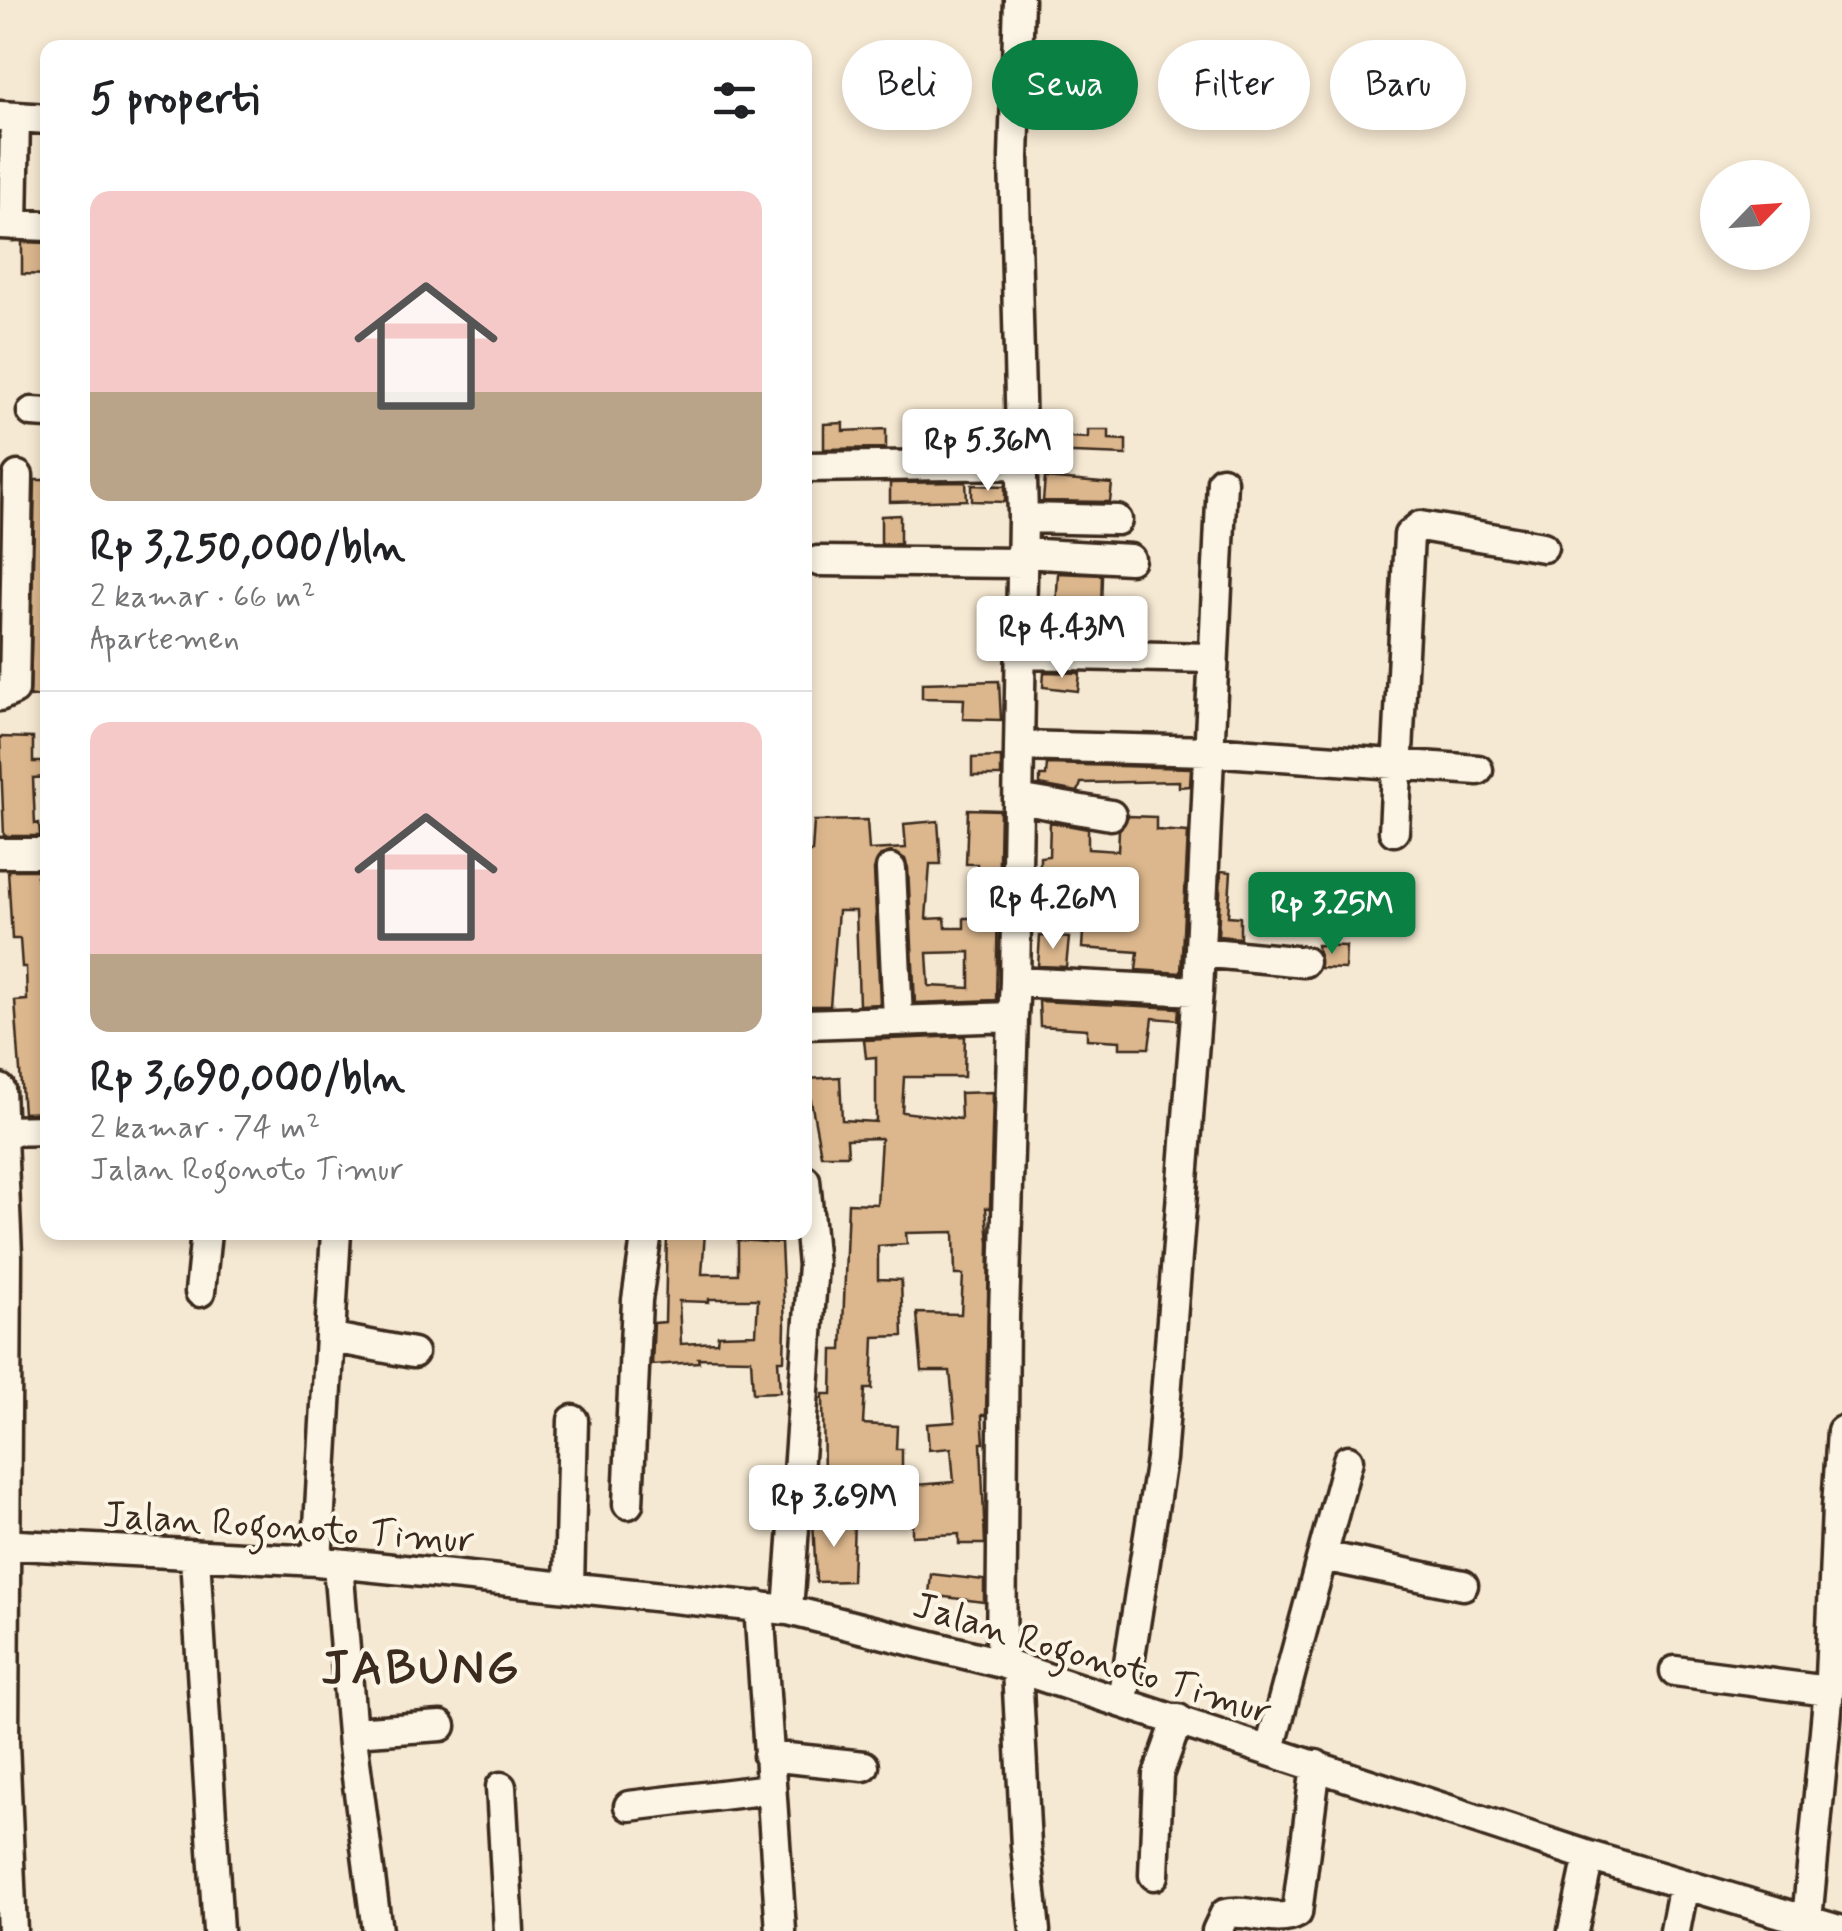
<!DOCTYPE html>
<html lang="id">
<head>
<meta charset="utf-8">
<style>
  :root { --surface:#fff; --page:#f6f6f6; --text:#202124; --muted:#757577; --line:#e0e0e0; --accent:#0b8043 }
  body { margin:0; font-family:Mynerve,sans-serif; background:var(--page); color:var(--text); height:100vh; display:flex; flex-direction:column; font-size:38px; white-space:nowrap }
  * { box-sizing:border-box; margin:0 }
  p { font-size:32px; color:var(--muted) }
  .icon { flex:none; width:55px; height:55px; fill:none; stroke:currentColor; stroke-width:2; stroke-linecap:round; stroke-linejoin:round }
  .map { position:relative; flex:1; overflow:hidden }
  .panel { position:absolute; left:40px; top:40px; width:772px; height:1200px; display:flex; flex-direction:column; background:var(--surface); border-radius:20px; box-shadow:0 5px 15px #0003 }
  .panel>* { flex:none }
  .top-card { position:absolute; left:842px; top:40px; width:848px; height:90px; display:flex; gap:20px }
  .needle { width:65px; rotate:65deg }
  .controls { position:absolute; left:1700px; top:160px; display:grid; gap:20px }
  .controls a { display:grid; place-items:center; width:110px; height:110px; border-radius:50%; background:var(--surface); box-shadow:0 5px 15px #0003; font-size:50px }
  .price { position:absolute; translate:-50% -85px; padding:0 22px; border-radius:10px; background:#fff; color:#222; font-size:32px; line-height:65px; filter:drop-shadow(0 2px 5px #0008) }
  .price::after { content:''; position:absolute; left:50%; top:60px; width:30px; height:22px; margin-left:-15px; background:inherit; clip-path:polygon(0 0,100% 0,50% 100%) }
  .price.current { background:var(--accent); color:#fff }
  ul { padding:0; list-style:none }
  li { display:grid; align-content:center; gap:20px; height:530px; padding:0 50px }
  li+li { border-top:2px solid var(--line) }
  li span { display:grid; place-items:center; height:310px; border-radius:20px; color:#555 }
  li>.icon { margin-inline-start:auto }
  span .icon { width:180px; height:180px; fill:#fffc; stroke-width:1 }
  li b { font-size:42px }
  h2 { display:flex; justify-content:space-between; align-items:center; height:120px; padding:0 50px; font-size:42px }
  .pill { padding:0 35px; border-radius:45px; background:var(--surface); box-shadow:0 5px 15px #0003; font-size:35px; line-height:90px }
  .pill.current { background:var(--accent); color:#fff }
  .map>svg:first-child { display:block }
</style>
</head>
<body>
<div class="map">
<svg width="1842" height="1931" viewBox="0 0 1842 1931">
  <rect width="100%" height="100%" fill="#f6e9d3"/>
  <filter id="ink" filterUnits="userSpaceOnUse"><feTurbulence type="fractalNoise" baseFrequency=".01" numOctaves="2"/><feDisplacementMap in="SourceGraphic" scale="20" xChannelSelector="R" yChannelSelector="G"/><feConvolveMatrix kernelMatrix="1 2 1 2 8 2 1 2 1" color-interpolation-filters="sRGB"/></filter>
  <g filter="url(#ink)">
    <path fill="#dcb78d" stroke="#3b2a1e" stroke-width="2.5" fill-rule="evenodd" d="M22,242L48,243V275L22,274Z
      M843,423V431L886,429V448L824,449V424Z
      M1088,430H1109V439L1126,440V455L1047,452L1048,436L1088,438Z
      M1045,478L1112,484L1110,502L1043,501Z
      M35,480H48V696L30,697Z
      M966,482L967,500L890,502V483Z
      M972,485L1005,486V502L972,501Z
      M900,515V544H881V516Z
      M1058,573L1102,575L1101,613L1128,616L1126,639L1043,637L1044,609L1056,610Z
      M1044,672L1080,673L1078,691L1043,687Z
      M999,681L1001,720L963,719L964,699L922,698V683Z
      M0,737L33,738V762H48V777L33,778L35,824L39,823L40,836H4Z
      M1001,757V776H972V758Z
      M1047,764L1191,768L1190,786L1179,787V781L1081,783L1078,792L1040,785V776H1046Z
      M968,809L1000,810L996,1000L915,1003L908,868L905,859L891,852L881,855L874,870L880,1004L859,1005L856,911H838L830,1006H805V852H812L814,821L867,820L869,850L906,848L904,824L938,821L941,864H930L926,919L945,918L946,928H964V918H980L977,864H966ZM970,952V988L929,986L927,953Z
      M1128,816L1156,817V830L1188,832L1181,973L1136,970L1138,952L1082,948L1085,898L1040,897V857L1049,856L1050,822L1088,829V849L1118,851L1119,830Z
      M8,870H42L43,876H37L43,947L48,946V1112L23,1113L15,1001L27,1000L26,967H22L20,939H12Z
      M1221,871L1231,872L1228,916L1240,917V938L1218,936Z
      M1040,936L1069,938L1066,967L1038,966Z
      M1317,945L1346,946L1345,969L1320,968Z
      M1039,1001L1179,1008L1178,1020L1153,1018L1149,1048H1120V1041L1087,1039V1029L1040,1026Z
      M965,1036L964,1077H904L902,1112L961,1119L960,1093L993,1092L990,1208H986L989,1243L986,1415H982L984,1443H981L985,1544H959V1534L912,1536V1510L873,1509L874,1485L824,1483L823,1394H832L833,1350H842L848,1203L877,1204L881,1138L847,1139L848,1155H821L807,1079L840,1077L842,1120L876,1122V1057L866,1058L864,1040ZM954,1232L955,1275H963L961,1314L917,1313L922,1371H950L955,1422L927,1424L929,1450L951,1448L954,1482L902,1486V1449H896L897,1426L863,1424L865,1389H872L874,1337L903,1336L901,1280L878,1279V1246L907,1244L906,1233Z
      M667,1232H705L702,1274H738V1240L781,1243L785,1325L784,1360H778L780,1392L753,1393L751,1359L698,1358L699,1362L652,1365L654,1323L665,1322ZM709,1299H758L756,1334L718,1335L717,1342L681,1344L679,1301L709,1302Z
      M813,1519H854L852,1581L816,1582Z
      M931,1574L984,1580V1602L929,1595Z"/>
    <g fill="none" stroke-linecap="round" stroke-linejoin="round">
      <defs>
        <path id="minor" d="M0,116L48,119
          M0,224L48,226
          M13,225L15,117
          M32,412L48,413
          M805,467L1023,464
          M1023,518L1117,520
          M1021,553L1130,559
          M818,561L1021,563
          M1020,654L1213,658
          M0,696L14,690L18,476
          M1019,746L1209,751L1478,770
          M1018,799L1111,815
          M1394,831L1409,535L1420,526L1543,547
          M0,853H48
          M891,869L898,1019
          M1200,952L1304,962
          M1015,982L1023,518L1014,157L1019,0
          M805,1024L1013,1017L1015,982L1198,991
          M0,1089L7,1256L4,1742L12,1931
          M3,1131L48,1130
          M200,1292L206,1232
          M333,1338L413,1353
          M628,1504L637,1300L647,1232
          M1837,1508L1842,1431
          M0,1544L317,1561L788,1610L1001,1663L1589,1856L1842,1931
          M1323,1556L1463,1585
          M195,1557L218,1931
          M317,1561L336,1232
          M338,1565L353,1746L377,1931
          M569,1587L573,1420
          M759,1606L781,1931
          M788,1610L813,1265L805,1180
          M1001,1663L1004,1316L1013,1017
          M1017,1669L1026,1846L1035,1931
          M1675,1671L1828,1691
          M1123,1701L1161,1459L1198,991L1222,481
          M352,1732L441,1726
          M1270,1749L1348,1460
          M768,1756L864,1766
          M501,1787L509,1931
          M629,1806L770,1789
          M1154,1875L1158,1775L1178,1719
          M1217,1931L1225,1914C1249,1908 1276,1925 1297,1913L1316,1765
          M1573,1931L1589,1856
          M1675,1931L1684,1884
          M1806,1931L1830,1678L1837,1508L1842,1507"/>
      </defs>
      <use href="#minor" stroke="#3b2a1e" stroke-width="35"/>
      <use href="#minor" stroke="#fcf5e5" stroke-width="28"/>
    </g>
  </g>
  <g text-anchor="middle" stroke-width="8" stroke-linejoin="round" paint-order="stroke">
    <g font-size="38" fill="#3b2a1e" stroke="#fcf5e5">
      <text transform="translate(289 1526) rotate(4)" y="13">Jalan Rogonoto Timur</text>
      <text transform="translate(1093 1657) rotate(17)" y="13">Jalan Rogonoto Timur</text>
    </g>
    <g font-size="48" font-weight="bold" letter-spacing="2.5" fill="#3b2a1e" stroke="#fcf5e5">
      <text x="421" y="1683">JABUNG</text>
    </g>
  </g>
</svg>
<div class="controls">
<a><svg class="needle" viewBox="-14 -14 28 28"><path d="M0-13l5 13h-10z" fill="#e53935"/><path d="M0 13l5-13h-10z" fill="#757577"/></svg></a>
</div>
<b class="price" style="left:988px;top:494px">Rp 5.36M</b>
<b class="price" style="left:1062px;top:681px">Rp 4.43M</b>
<b class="price" style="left:1053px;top:952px">Rp 4.26M</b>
<b class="price current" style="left:1332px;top:957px">Rp 3.25M</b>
<b class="price" style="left:834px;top:1550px">Rp 3.69M</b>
<div class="top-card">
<a class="pill">Beli</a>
<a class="pill current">Sewa</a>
<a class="pill">Filter</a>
<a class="pill">Baru</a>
</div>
<section class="panel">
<h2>5 properti<svg class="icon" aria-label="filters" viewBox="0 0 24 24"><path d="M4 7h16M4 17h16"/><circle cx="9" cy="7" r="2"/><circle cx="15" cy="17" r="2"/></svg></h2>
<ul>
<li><span style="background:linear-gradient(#f6c9c9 65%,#b9a48a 0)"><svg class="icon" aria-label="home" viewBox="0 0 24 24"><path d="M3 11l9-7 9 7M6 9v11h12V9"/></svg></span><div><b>Rp 3,250,000/bln</b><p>2 kamar · 66 m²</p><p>Apartemen</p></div></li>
<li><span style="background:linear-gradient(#f6c9c9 75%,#b9a48a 0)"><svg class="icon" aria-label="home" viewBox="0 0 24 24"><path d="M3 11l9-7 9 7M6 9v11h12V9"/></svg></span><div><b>Rp 3,690,000/bln</b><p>2 kamar · 74 m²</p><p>Jalan Rogonoto Timur</p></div></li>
</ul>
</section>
</div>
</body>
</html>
